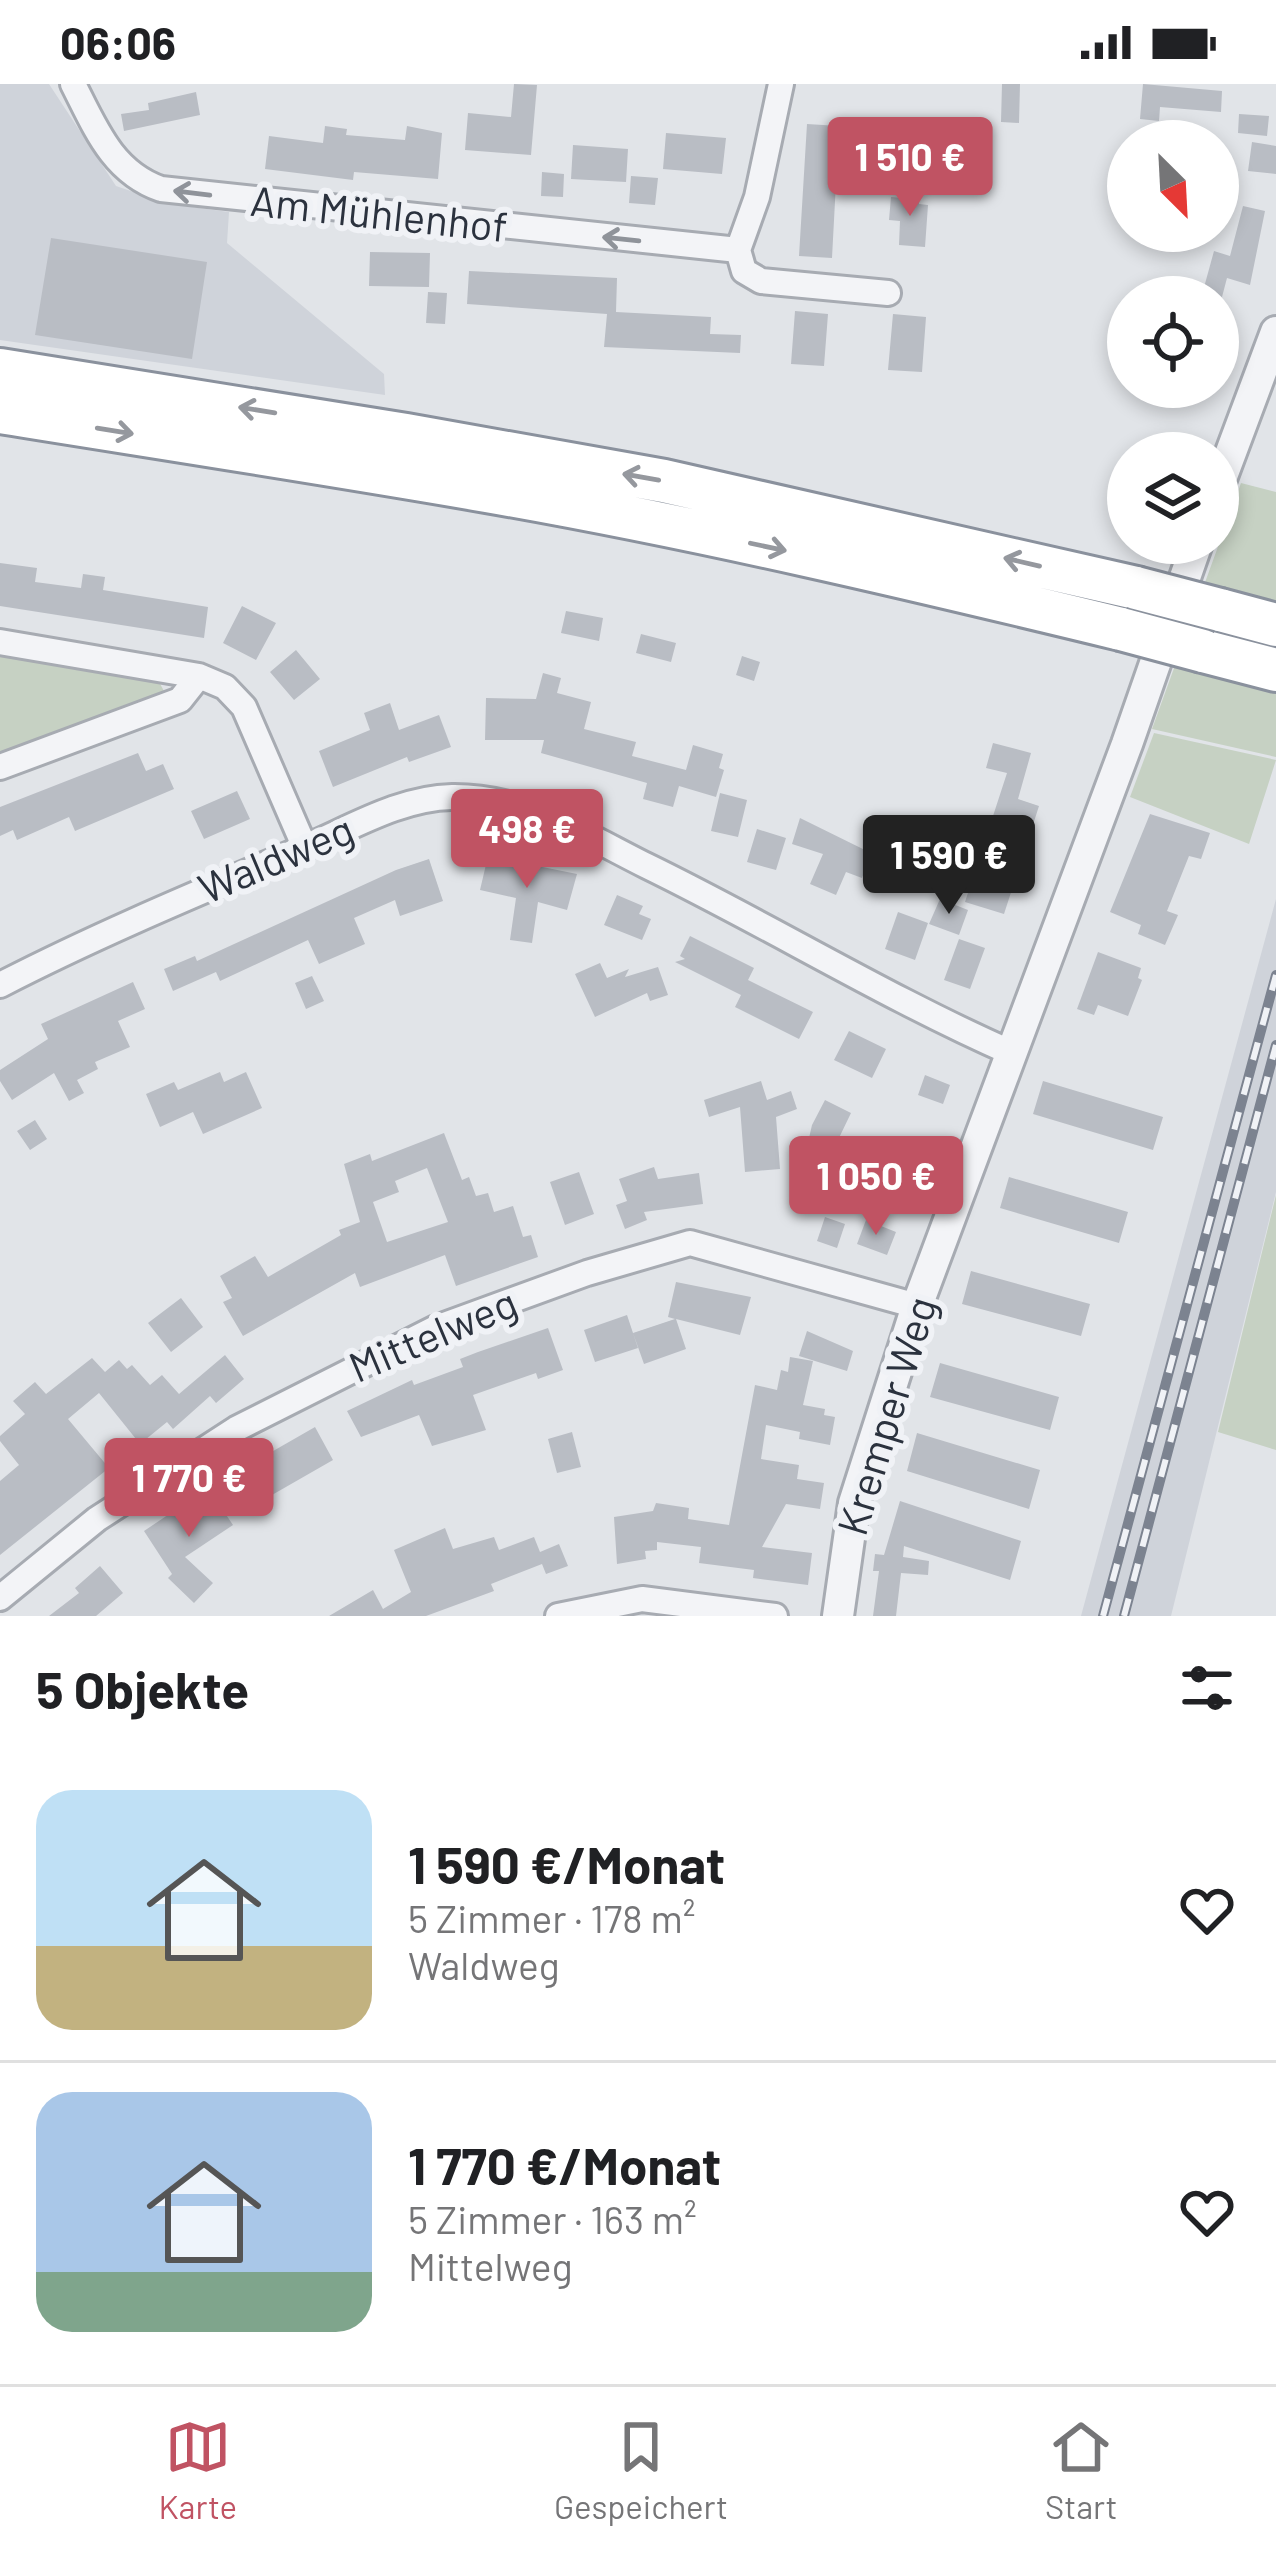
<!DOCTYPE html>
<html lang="de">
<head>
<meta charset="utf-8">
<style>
  :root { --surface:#fff; --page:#f2f2f2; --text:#202124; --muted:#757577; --line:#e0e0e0; --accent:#c05363 }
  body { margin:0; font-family:Barlow,sans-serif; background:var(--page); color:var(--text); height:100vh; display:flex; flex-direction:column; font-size:45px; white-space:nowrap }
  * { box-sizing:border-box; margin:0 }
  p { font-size:39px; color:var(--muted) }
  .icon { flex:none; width:66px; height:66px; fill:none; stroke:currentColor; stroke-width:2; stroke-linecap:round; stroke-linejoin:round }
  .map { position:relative; height:1532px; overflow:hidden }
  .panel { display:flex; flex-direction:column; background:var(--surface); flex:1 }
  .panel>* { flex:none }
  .needle { width:78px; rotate:156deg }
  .tools { position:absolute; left:1107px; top:36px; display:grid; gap:24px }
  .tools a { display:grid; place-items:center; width:132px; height:132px; border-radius:50%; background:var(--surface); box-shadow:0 6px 18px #0003; font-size:60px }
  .price { position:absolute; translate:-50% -102px; padding:0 27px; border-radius:12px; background:var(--accent); color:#fff; font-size:39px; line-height:78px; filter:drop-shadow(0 3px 6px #0008) }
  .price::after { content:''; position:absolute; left:50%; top:72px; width:36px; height:27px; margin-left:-18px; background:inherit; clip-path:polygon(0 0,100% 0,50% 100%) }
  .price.current { background:#222; color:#fff }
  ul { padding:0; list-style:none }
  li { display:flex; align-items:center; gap:36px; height:300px; padding:0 36px }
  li+li { border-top:3px solid var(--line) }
  li span { display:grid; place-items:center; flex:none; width:336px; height:240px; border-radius:36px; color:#555 }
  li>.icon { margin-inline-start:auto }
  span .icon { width:144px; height:144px; fill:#fffc; stroke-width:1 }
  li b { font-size:51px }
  h2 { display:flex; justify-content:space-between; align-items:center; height:144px; padding:0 36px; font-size:51px }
  .status { display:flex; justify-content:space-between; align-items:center; height:84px; padding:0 60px; background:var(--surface); direction:ltr }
  .status svg { height:33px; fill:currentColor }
  .tabs { display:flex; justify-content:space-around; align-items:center; height:168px; border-top:3px solid var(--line); background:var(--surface); font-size:33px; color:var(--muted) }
  .tabs a { display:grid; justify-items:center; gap:6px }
  .tabs .current { color:var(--accent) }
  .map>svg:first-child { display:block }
</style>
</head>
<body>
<div class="status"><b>06:06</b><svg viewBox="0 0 49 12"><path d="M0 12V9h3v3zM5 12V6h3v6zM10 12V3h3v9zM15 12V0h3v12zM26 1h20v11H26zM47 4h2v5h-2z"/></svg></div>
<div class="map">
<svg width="1276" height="1532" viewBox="0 0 1276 1532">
  <rect width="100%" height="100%" fill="#e1e4e8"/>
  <path fill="#cfd3da" d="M0,0H49L116,102L169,120L229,128L227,159L384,290L385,311L0,256Z
    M1276,815V1108L1171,1532H1081Z"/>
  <path fill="#c6d1c3" d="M1241,399L1276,408V673L1152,645Z
    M0,571L158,596L165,609L0,675Z
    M1154,649L1276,676L1249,760L1130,713Z
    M1276,1111V1366L1218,1348Z"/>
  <path fill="#b9bdc4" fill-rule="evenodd" d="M514,0L537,1L531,71L465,66L468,29L511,33Z
    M1002,0H1020L1019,39L1001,38Z
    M1143,0L1222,7L1221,28L1160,23L1159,37L1140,35Z
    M196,8L200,31L124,47L121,30L149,26L148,19Z
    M1239,30L1269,32L1267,52L1238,49Z
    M807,40L839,42L832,174L799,172Z
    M325,42L347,45L346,51L405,56L407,42L442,49L438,95L354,88L353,96L265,85L269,52L323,59Z
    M666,49L726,54L722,90L663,85Z
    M1252,58L1276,62V90L1248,87Z
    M573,61L628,65L626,98L571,95Z
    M542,88L564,90L563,113L541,112Z
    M631,92L658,94L655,121L629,119Z
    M902,109L920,110L919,120L928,121L925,163L899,161L900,137L889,136L891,113L902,114Z
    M1243,122L1265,127L1250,201L1227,194L1222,213L1203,207L1214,167L1230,172Z
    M51,154L207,178L192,275L35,251Z
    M370,168L430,169L429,203L369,202Z
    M469,187L617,194L616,228L711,233L710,250L741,251L740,269L604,263L607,230L467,220Z
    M428,208L447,209L445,240L426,239Z
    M795,227L828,230L824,282L791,280Z
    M893,230L926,233L922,288L888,286Z
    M0,479L37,484L35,498L81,504L83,490L105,493L103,506L208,523L204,554L0,522Z
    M242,522L276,539L256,576L223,559Z
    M566,527L603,534L599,557L561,549Z
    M641,550L676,559L671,578L636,569Z
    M296,566L320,595L294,616L270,588Z
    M742,572L760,578L754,597L736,591Z
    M543,589L561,594L557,609L591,618L584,645L636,658L632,672L686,686L693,661L723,670L719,684L724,686L716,713L679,702L673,723L643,715L647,699L541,669L544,656H485L486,614L536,615Z
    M390,619L399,646L439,631L451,663L409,678L407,673L333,703L319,667L370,646L364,629Z
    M993,659L1031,669L1018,715L1039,722L1004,830L965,818L1007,689L986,684Z
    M138,669L146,687L163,680L174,705L75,747L69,733L17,756L13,746L0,752V723Z
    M237,707L250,735L204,755L191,727Z
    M720,709L747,716L738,753L711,747Z
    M1150,730L1210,749L1201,775L1189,772L1167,827L1178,831L1165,861L1138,850L1141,841L1110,828Z
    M800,734L871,769L862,794L846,788L836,811L810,800L823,770L792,760Z
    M757,745L786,754L776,786L747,778Z
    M488,772L577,790L567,826L538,818L532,859L510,856L516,814L480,806Z
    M429,775L443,817L400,832L395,816L354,834L365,860L319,880L308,856L220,897L216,888L173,907L164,885L195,872L197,877L396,786Z
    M617,811L643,822L639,830L651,835L642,856L604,841Z
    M940,815L968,826L959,851L929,840Z
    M898,828L928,839L915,876L885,865Z
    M690,852L754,884L748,896L813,928L799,955L735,923L741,911L675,878L685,875L680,872Z
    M959,855L985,864L970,905L944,896Z
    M1098,868L1141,884L1138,894L1142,896L1128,932L1098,921L1094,931L1077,925Z
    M600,879L607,894L629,885L625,893L658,883L668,911L650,917L647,909L595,933L575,890Z
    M312,892L324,917L306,925L295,899Z
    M133,898L145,925L118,937L130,963L95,978L98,985L77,996L84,1009L69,1017L54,989L12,1016L0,997V986L48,955L41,940Z
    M849,947L886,965L872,994L834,976Z
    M220,988L224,998L246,988L262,1024L203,1050L193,1028L160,1043L146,1010L174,998L178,1006Z
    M925,991L950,1001L943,1020L918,1011Z
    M761,997L767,1016L791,1007L797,1025L776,1033L780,1085L745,1088L740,1023L709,1033L704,1016Z
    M1043,997L1163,1033L1153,1066L1033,1030Z
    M825,1016L851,1029L837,1058L843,1059L834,1093L802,1085L812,1041Z
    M35,1036L47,1055L30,1066L17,1047Z
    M444,1049L462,1096L469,1093L476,1112L488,1109L494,1128L513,1122L523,1153L531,1151L538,1173L456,1202L445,1171L360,1203L355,1189L243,1252L223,1218L232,1214L220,1192L255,1172L268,1193L341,1151L339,1146L360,1138L344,1080L370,1070L372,1077ZM427,1084L448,1138L387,1158L373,1118L399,1108L395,1097Z
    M889,1062L923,1074L915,1098L881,1086Z
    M654,1083L658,1095L699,1089L703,1120L644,1128L647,1136L625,1145L616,1121L627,1117L619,1095Z
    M579,1088L594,1130L565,1141L550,1098Z
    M1009,1093L1128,1128L1119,1159L1000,1124Z
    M825,1133L845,1140L837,1164L817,1157Z
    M866,1136L896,1148L887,1171L857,1160Z
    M971,1187L1090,1220L1081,1252L962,1220Z
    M676,1198L751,1213L740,1251L676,1235L686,1265L644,1280L633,1249L675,1235L668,1233Z
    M181,1214L203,1243L171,1268L148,1239Z
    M627,1231L638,1264L595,1278L584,1246Z
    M548,1244L563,1286L538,1295L536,1289L473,1311L486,1346L432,1362L419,1331L361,1353L347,1327L412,1296L414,1301L463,1283L460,1275L478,1268Z
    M807,1247L853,1267L847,1287L799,1272Z
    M225,1271L244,1295L216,1319L210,1312L173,1345L167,1338L140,1360L99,1309L68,1335L109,1384L0,1471V1397L19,1381L0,1357V1352L25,1330L13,1317L35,1298L46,1310L92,1274L105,1288L119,1276L127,1285L132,1281L150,1301L162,1291L179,1310Z
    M790,1273L813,1277L803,1321L825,1325L824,1331L835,1333L830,1361L799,1355L800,1348L766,1341L761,1375L799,1381L797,1395L824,1399L820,1425L786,1420L762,1463L812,1469L808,1501L753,1494L754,1486L699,1479L701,1463L657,1458V1466L645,1467L646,1475L617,1480L614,1433L653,1427L656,1419L689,1424L688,1435L729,1441L755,1301L777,1306L781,1286L788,1288Z
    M940,1279L1059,1313L1050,1346L930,1313Z
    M315,1343L333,1376L258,1419L240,1386Z
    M572,1348L581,1383L557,1389L548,1355Z
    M917,1349L1040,1386L1029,1425L907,1387Z
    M208,1404L233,1441L185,1473L213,1499L194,1519L168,1494L172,1490L144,1447Z
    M900,1417L1021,1457L1010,1496L904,1462L903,1473L929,1477L928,1491L901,1489L896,1532H873L879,1487H873L875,1470L884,1471Z
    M445,1444L453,1465L494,1453L499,1466L534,1453L540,1468L559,1460L568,1482L546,1490L542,1480L491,1500L494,1507L426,1532H329L373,1506L383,1525L411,1508L394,1466Z
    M100,1482L123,1509L96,1532H49L79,1509L75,1504Z"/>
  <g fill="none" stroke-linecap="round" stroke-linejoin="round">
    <defs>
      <path id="minor" d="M73,0C95,43 112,88 161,105L738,166
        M781,0L757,113L738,166L744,187L761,197L888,209
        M0,558L199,592L225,603L244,623L305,764
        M0,683L180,616L199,592
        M0,901C97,851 198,809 299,766C348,746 398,714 452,713C525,712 585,751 647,782C770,842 887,914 1012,969
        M0,1514L97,1435L236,1345L436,1244L587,1189L690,1159L917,1222
        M558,1532L642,1515L775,1532"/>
      <path id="tertiary" d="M1218,403L1276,248
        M838,1532L854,1419L917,1222L1127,660L1197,459"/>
      <path id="motorway" d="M0,286L406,351L664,397L1136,504
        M0,328C162,354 325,379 487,407C700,444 911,494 1121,545
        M1220,526L1276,541
        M1203,567L1276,586"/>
    </defs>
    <use href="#minor" stroke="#a7abb2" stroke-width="30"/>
    <use href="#tertiary" stroke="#a7abb2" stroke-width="36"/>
    <use href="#motorway" stroke="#8a919d" stroke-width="48"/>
    <use href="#minor" stroke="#f3f4f7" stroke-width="24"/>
    <use href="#tertiary" stroke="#f3f4f7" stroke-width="30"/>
    <use href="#motorway" stroke="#fff" stroke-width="42"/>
    <defs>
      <path id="rail" d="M1103,1532L1276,891
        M1124,1532L1276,961"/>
    </defs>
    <use href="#rail" stroke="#7c8390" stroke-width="10"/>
    <use href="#rail" stroke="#f0f2f6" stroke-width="6" stroke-dasharray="18" stroke-linecap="butt"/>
    <defs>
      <path id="motorway-bridge" d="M1136,504L1220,526
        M1121,545L1203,567"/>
    </defs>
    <use href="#motorway-bridge" stroke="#8a919d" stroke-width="48" stroke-linecap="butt"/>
    <use href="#motorway-bridge" stroke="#fff" stroke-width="42"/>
  </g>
  <defs><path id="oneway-shaft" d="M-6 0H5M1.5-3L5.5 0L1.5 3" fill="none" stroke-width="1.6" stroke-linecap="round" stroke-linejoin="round" transform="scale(3)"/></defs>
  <g stroke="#8f939a">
    <use href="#oneway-shaft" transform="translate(192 109) rotate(-173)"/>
    <use href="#oneway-shaft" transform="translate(621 155) rotate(-174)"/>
  </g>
  <g stroke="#95989e">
    <use href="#oneway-shaft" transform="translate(257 326) rotate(-171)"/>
    <use href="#oneway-shaft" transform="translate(115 347) rotate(9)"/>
    <use href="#oneway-shaft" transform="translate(641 393) rotate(-170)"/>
    <use href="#oneway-shaft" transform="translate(768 463) rotate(12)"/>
    <use href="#oneway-shaft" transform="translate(1022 478) rotate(-167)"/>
  </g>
  <g text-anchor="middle" stroke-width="12" stroke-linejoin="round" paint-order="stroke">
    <g font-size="42" fill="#2b323e" stroke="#f0f2f6">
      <text transform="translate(379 130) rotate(6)" y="15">Am Mühlenhof</text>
      <text transform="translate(276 775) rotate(-23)" y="15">Waldweg</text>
      <text transform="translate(433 1251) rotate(-23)" y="15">Mittelweg</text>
      <text transform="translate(887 1332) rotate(-73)" y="15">Kremper Weg</text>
    </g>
  </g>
</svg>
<div class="tools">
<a><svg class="needle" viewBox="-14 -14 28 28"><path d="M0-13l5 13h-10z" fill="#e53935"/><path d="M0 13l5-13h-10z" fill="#757577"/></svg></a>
<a><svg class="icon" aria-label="locate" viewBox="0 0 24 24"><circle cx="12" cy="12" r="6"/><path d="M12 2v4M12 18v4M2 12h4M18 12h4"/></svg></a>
<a><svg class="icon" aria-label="layers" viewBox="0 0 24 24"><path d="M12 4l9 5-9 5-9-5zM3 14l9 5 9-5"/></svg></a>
</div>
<b class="price" style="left:910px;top:135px">1 510 €</b>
<b class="price" style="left:527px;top:807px">498 €</b>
<b class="price current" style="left:949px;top:833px">1 590 €</b>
<b class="price" style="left:876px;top:1154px">1 050 €</b>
<b class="price" style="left:189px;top:1456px">1 770 €</b>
</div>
<section class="panel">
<h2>5 Objekte<svg class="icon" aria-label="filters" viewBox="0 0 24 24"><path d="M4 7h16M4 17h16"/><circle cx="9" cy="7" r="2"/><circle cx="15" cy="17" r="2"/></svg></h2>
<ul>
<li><span style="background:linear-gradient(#bfe0f5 65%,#c2b280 0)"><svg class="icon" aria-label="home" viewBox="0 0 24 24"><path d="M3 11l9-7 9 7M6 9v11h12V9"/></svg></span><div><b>1 590 €/Monat</b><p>5 Zimmer · 178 m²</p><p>Waldweg</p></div><svg class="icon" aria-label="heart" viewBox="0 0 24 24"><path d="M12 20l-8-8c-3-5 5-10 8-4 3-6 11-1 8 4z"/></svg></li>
<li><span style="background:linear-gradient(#a9c7e8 75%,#7fa58c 0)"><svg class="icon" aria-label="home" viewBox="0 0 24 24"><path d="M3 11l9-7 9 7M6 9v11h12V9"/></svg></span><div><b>1 770 €/Monat</b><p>5 Zimmer · 163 m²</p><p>Mittelweg</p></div><svg class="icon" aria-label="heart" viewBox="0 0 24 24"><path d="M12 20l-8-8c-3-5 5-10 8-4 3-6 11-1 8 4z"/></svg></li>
</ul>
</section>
<nav class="tabs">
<a class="current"><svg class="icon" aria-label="map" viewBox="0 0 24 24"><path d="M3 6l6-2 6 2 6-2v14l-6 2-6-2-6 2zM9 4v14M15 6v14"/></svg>Karte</a>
<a><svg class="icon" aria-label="saved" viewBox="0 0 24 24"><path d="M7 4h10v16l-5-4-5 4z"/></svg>Gespeichert</a>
<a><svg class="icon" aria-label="home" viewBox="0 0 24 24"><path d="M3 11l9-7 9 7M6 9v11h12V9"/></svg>Start</a>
</nav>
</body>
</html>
